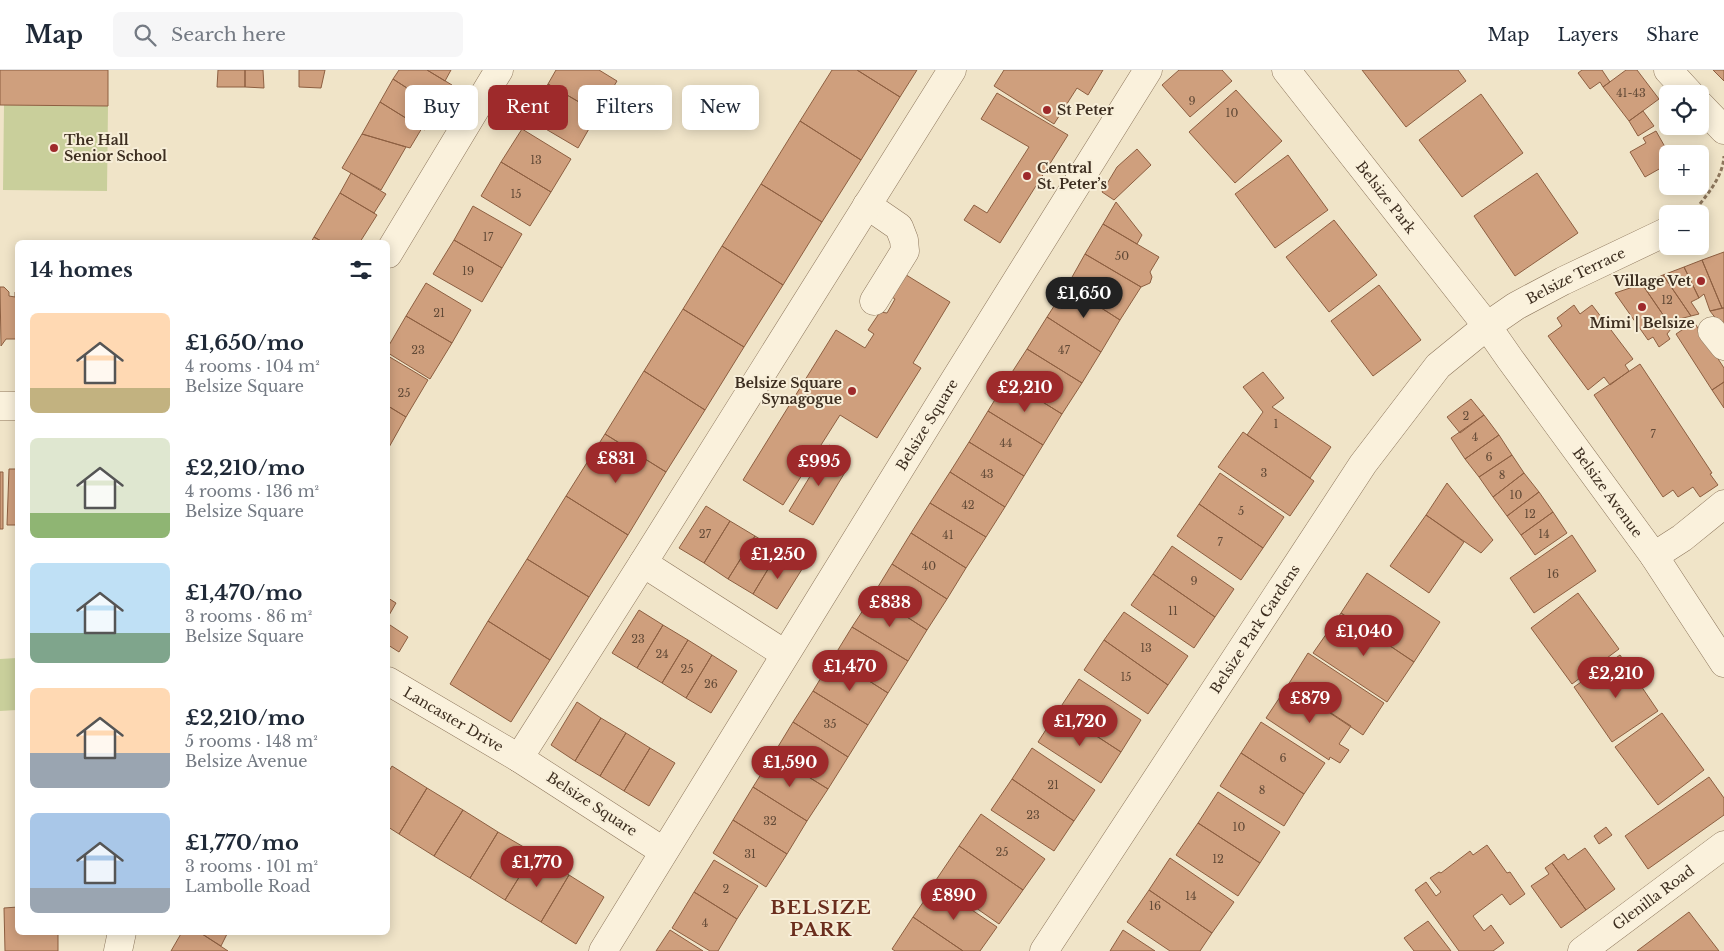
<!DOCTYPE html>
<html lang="en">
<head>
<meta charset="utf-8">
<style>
  :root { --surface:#fff; --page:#f6f6f7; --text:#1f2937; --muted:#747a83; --line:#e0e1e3; --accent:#9e2a2b }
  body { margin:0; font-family:"Libre Baskerville",serif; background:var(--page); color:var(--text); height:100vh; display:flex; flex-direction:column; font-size:19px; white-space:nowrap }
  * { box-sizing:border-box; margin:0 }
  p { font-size:16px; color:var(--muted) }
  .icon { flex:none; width:28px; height:28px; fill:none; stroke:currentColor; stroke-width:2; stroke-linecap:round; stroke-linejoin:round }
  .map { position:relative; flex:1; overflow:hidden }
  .sheet { position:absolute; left:15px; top:170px; width:375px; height:695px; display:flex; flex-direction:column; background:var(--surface); border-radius:8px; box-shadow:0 2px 12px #0003 }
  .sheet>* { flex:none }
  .guide { position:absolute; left:405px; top:15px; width:475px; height:45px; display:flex; gap:10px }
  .buttons { position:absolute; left:1659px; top:15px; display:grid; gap:10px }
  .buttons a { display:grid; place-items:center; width:50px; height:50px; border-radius:8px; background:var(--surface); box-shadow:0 2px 12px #0003; font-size:25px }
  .price { position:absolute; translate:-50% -42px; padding:0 11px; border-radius:18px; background:var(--accent); color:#fff; font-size:16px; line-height:32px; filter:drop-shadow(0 1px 2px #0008) }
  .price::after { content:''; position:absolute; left:50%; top:30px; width:15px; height:11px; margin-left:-8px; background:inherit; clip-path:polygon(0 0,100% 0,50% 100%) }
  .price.selected { background:#222; color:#fff }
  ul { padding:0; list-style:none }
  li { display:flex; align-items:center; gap:15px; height:125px; padding:0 15px }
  li span { display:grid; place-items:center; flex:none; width:140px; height:100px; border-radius:8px; color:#555 }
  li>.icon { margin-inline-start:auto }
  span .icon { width:60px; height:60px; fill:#fffc; stroke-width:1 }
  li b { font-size:21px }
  h2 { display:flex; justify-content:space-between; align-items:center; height:60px; padding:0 15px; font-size:21px }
  .tag { padding:0 18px; border-radius:8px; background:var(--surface); box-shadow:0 2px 12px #0003; font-size:18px; line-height:45px }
  .tag.selected { background:var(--accent); color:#fff }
  header { display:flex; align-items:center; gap:30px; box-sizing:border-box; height:70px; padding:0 25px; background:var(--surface); border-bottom:1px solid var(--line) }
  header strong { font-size:24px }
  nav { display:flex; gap:28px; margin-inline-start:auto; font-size:18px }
  .search { width:350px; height:45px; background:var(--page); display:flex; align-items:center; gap:12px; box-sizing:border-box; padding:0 18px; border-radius:8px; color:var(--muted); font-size:19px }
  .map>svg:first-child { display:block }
</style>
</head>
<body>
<header>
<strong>Map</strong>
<div class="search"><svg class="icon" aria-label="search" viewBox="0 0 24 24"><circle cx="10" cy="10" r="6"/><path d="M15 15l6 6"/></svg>Search here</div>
<nav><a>Map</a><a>Layers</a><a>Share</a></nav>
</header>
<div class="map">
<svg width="1724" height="881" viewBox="0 0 1724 881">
  <rect width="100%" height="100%" fill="#f0e4c8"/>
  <path fill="#c9cf9b" d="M4,35L108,36L107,121L3,120Z
    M17,588V640L0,641V589Z"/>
  <path fill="#cf9f7d" stroke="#8d5f41" d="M0,0H108V36L0,35Z
    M218,0H245V17H217Z
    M245,0H263L264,18L245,17Z
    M299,0H325L321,18L299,17Z
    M399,0H427L452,15L438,38L393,9Z
    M427,0H451L445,11Z
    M556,0H599L617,11L598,43L548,14Z
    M832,0H857L900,27L861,90L800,51Z
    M857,0H917L900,27Z
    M1004,0H1103L1088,25L1077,18L1054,54L994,16Z
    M1179,0H1222L1232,11L1190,47L1162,15Z
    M1362,0H1458L1466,11L1406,57Z
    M1582,0H1602L1610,12L1603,17L1600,12L1590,19L1578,3Z
    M1626,0H1637L1659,29L1629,51L1603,17Z
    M1713,0H1724V11Z
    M393,9L438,38L425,60L380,32Z
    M548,14L598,43L578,78L527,48Z
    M1236,20L1282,71L1235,113L1189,62Z
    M997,23L1068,65L1000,173L964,150L974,135L987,143L1029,77L981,49Z
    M1481,24L1523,83L1462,127L1419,70Z
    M380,32L422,58L410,78L362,64Z
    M1643,41L1654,56L1638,66L1629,51Z
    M800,51L861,90L822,152L761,114Z
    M522,59L571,89L551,122L501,92Z
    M1656,61L1669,84H1668V94L1645,107L1630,82L1646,73L1643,68Z
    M362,64L406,77L381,120L342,98Z
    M1137,79L1151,95L1114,130L1102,122L1117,97Z
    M1288,85L1328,140L1275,178L1235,124Z
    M501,92L551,122L530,156L481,126Z
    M351,103L386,124L374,143L340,123Z
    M1537,103L1578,163L1515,206L1474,146Z
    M761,114L822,152L783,215L722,176Z
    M340,123L377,145L360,172H323L314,167Z
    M1116,132L1142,165L1137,174L1103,154Z
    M473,136L522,164L502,198L454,170Z
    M1334,150L1377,205L1329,242L1286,187Z
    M1103,154L1159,187L1150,202L1152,207L1150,213L1141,217L1085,184Z
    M314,167L323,172H311Z
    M454,170L502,198L482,232L433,204Z
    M722,176L783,215L744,277L683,239Z
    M1724,182V238H1722L1702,190Z
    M1085,184L1141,217L1120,250L1067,216Z
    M1702,190L1722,238L1710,241L1704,224L1699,228L1684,197Z
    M1684,197L1699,228L1691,232L1699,244L1691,246L1663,205Z
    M903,203L950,232L913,293L921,298L877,368L840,345L783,435L743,410L836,260L865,278L874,264L868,260L880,242L887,243L895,229L889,225Z
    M1663,205L1691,246L1668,252L1642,214Z
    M426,213L471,240L452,273L406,246Z
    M1642,214L1668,252L1667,253L1671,259L1667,264L1670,269L1659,277L1653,267L1648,270L1615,223Z
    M1379,215L1421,270L1373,306L1331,251Z
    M1067,216L1120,250L1101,282L1047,247Z
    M0,217H4L9,222V226L15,227V222L18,219V269H6L1,276Z
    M1574,235L1580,244L1592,235L1633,289L1625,295L1629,301L1610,315L1604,307L1588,320L1548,266L1562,256L1557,248Z
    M1724,238V259L1710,241Z
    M683,239L744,277L705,340L644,301Z
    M406,246L452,273L430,309L388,283V277Z
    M1047,247L1101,282L1082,313L1027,279Z
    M1694,252L1724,298V312L1712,320L1676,264Z
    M1027,279L1082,313L1062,344L1007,310Z
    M388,286L428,310L406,347L388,336Z
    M1640,294L1712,403L1710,404L1718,415L1700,427L1693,417L1678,427L1673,420L1663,427L1594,325Z
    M644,301L705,340L666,402L605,364Z
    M1263,302L1284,328L1272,337L1331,377L1310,408L1247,365L1263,342L1243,317Z
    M1007,310L1062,344L1043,375L988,341Z
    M1724,312V338L1712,320Z
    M1471,329L1484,345L1460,363L1447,347Z
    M388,336L406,347L388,379Z
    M988,341L1043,375L1024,406L969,372Z
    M1484,345L1499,365L1465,389L1451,368Z
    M1243,362L1314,411L1290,446L1218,397Z
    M605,364L666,402L628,465L566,426Z
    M1499,365L1512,385L1479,407L1465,389Z
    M969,372L1024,406L1005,437L950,402Z
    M829,375L843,384L837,394L847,399L813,455L789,441Z
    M1512,385L1524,403L1493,427L1479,407Z
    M9,399H18V455H7Z
    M0,402H3V459H0Z
    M950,402L1005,437L986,467L930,433Z
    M1220,403L1284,447L1263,478L1199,434Z
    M1524,403L1539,422L1507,446L1493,427Z
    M1447,413L1493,470L1481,483L1426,445Z
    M1539,422L1553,442L1521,465L1507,446Z
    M566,426L628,465L589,527L527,489Z
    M930,433L986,467L966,498L911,463Z
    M1199,434L1263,478L1241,510L1177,466Z
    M706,436L730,451L704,493L679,478Z
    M1553,442L1567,463L1535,485L1521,465Z
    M1426,445L1464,472L1429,523L1390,496Z
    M730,451L755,466L728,509L704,493Z
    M911,463L966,498L947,529L892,494Z
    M1572,465L1596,501L1534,543L1510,508Z
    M755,466L779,481L753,524L728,509Z
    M1172,476L1234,519L1215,547L1153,504Z
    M779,481L804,496L777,539L753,524Z
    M527,489L589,527L550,590L488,551Z
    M892,494L947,529L927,560L873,525Z
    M1367,503L1440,552L1414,592L1341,543Z
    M1153,504L1215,547L1194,578L1131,535Z
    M1578,523L1619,579L1572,614L1531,558Z
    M873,525L927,560L908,591L852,557Z
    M388,528L396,533L388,547Z
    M639,540L663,555L637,598L612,583Z
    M1124,542L1188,586L1168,615L1104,570Z
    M1341,543L1414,592L1387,632L1313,583Z
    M488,551L550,590L511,652L450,614Z
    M390,555L408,567L399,582L388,575V559Z
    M663,555L688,570L662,613L637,598Z
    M852,557L908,591L888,623L833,588Z
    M688,570L712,585L686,628L662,613Z
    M1104,570L1168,615L1148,644L1084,600Z
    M1308,583L1384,633L1363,665L1288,615Z
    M712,585L737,601L711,643L686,628Z
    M1620,585L1658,641L1612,672L1574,617Z
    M833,588L888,623L868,655L813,621Z
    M1079,609L1141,650L1121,682L1058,641Z
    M1288,615L1351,656L1339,674L1349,680L1340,693L1330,687L1329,690L1266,648Z
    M813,621L868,655L848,687L793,652Z
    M577,632L601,648L575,691L551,675Z
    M1058,641L1121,682L1101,713L1038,672Z
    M1662,643L1704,700L1658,735L1615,677Z
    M601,648L626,663L600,706L575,691Z
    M793,652L848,687L828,719L773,685Z
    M1261,652L1325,693L1304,724L1241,683Z
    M626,663L650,678L624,721L600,706Z
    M650,678L675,693L649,736L624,721Z
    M1032,678L1095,720L1074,751L1012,709Z
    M1241,683L1304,724L1284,756L1220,716Z
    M773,685L828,719L807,751L753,717Z
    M392,696L427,718L399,764L388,757V703Z
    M1709,707L1724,728V745L1648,799L1625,766Z
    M1012,709L1074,751L1054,781L991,740Z
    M753,717L807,751L787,784L733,750Z
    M427,718L463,740L434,786L399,764Z
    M1218,722L1280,762L1260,793L1198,753Z
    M463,740L498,762L470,808L434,786Z
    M981,744L1045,789L1023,820L959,776Z
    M733,750L787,784L766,817L713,783Z
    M1198,753L1260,793L1238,826L1176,785Z
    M1606,757L1612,765L1599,774L1594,766Z
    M498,762L534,783L505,830L470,808Z
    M1487,775L1507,803L1510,802L1525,824L1510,835L1502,824L1473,846L1484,861L1491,855L1504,873L1493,881H1459L1415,820L1426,812L1436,826L1441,822L1430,808L1439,802L1441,803L1470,781L1473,785Z
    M959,776L1023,820L999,854L936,810Z
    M1585,778L1615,819L1586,840L1552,793L1564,784L1568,790Z
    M534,783L569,805L541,852L505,830Z
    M1170,788L1234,832L1212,863L1149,820Z
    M714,790L758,816L737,849L694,822Z
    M1552,793L1586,840L1561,858L1531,816L1549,804L1545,798Z
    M569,805L604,827L576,874L541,852Z
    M935,815L997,857L980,881H963L913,847Z
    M1149,820L1212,863L1200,881H1170L1127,852Z
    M694,822L737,849L718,881H710L672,858Z
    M18,837V862H58V881H5L4,838Z
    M1689,842L1719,881H1637Z
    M913,847L963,881H895L892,879Z
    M1428,851L1451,881H1414L1404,868Z
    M670,860L703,881H656Z
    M1123,860L1155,881H1110Z
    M182,862H199L228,881H171Z
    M199,862H228L221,876Z"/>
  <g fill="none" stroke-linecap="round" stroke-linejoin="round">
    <defs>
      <g id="minor">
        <path id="s1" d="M1286,0L1487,256L1510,289L1654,486L1724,593"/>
        <path d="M1668,0L1690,24"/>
        <path d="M1700,35L1724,60"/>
        <path d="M867,135L899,157L904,170L905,181L874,231"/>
        <path d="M388,184L499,0"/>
        <path d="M1712,261L1724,276"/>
        <path d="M0,336H18"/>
        <path d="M1654,486L1682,468L1724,434"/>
        <path d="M643,493L785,584"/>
        <path id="s2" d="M388,611L519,688"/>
        <path d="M663,781L519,688L643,493L952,0"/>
        <path d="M118,881L122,862"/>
        <path id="s3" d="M603,881L949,319L1148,0"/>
        <path id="s4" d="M1044,881L1363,394L1438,296L1487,256L1516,236L1563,211L1668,161"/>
        <path id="s5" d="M1582,881L1724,775"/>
      </g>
    </defs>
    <use href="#minor" stroke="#8d765c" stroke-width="29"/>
    <path stroke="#8d765c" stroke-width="3" stroke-dasharray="4 2.5" stroke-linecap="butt" d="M1692,144C1705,127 1723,108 1724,86"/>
    <use href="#minor" stroke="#faf1dc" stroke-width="28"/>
  </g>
  <g fill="#9e2a2b" stroke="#f7eed8" stroke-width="2">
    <circle cx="1047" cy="40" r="5"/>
    <circle cx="54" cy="78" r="5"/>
    <circle cx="1027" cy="106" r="5"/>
    <circle cx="1701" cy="211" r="5"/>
    <circle cx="1642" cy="237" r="5"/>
    <circle cx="852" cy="321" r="5"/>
  </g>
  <g text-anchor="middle" stroke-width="4" stroke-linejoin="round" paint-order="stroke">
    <g font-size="11" fill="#624a37">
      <text x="1631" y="27">41-43</text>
      <text x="1192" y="35">9</text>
      <text x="1232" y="47">10</text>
      <text x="536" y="94">13</text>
      <text x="516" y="128">15</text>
      <text x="488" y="171">17</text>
      <text x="1122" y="190">50</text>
      <text x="468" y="205">19</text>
      <text x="1667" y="234">12</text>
      <text x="439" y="247">21</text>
      <text x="418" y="284">23</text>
      <text x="1064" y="284">47</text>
      <text x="404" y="327">25</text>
      <text x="1466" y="350">2</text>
      <text x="1276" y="358">1</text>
      <text x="1653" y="368">7</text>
      <text x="1475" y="371">4</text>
      <text x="1006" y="377">44</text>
      <text x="1489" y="391">6</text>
      <text x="1264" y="407">3</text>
      <text x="987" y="408">43</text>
      <text x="1502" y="409">8</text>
      <text x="1516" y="429">10</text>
      <text x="968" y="439">42</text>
      <text x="1241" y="445">5</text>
      <text x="1530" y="448">12</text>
      <text x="705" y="468">27</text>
      <text x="1544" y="468">14</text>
      <text x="948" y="469">41</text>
      <text x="1220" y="476">7</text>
      <text x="929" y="500">40</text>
      <text x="1553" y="508">16</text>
      <text x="1194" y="515">9</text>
      <text x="1173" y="545">11</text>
      <text x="638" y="573">23</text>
      <text x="1146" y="582">13</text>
      <text x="662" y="588">24</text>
      <text x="687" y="603">25</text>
      <text x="1126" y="611">15</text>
      <text x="711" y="618">26</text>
      <text x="830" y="658">35</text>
      <text x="1283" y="692">6</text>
      <text x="1053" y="719">21</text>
      <text x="1262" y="724">8</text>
      <text x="1033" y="749">23</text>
      <text x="770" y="755">32</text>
      <text x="1239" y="761">10</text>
      <text x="1002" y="786">25</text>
      <text x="750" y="788">31</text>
      <text x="1218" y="793">12</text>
      <text x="726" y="823">2</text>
      <text x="1191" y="830">14</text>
      <text x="1155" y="840">16</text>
      <text x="705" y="857">4</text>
    </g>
    <g font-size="14" font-weight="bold" fill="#3d2e20" stroke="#f7eed8" text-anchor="start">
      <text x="1057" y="45">St Peter</text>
      <text x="64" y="75">The Hall<tspan x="64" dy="16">Senior School</tspan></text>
      <text x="1037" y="103">Central<tspan x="1037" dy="16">St. Peter’s</tspan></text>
      <text x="1691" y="216" text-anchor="end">Village Vet</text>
      <text x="1642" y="258" text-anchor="middle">Mimi | Belsize</text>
      <text x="842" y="318" text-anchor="end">Belsize Square<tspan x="842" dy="16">Synagogue</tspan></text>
    </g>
    <g font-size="14" fill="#3d2e20" stroke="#f7eed8">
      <text dy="5" stroke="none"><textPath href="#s1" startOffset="162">Belsize Park</textPath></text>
      <text dy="5" stroke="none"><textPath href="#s4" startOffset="871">Belsize Terrace</textPath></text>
      <text dy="5" stroke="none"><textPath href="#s3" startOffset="618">Belsize Square</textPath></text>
      <text dy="5" stroke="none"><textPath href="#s1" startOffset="531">Belsize Avenue</textPath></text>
      <text dy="5" stroke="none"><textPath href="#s4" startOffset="385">Belsize Park Gardens</textPath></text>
      <text dy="5" stroke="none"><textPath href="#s2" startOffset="76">Lancaster Drive</textPath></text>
      <text transform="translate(592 734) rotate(33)" y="5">Belsize Square</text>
      <text dy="5" stroke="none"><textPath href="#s5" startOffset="89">Glenilla Road</textPath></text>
    </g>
    <g font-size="19" font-weight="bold" letter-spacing="1" fill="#6b2e1e" stroke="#f7eed8">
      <text x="821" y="844">BELSIZE<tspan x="821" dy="22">PARK</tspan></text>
    </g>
  </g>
</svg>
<div class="buttons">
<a><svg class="icon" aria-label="locate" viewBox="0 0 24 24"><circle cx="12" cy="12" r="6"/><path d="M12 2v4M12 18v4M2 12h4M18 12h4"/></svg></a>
<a>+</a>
<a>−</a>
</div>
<b class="price selected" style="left:1084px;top:249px">£1,650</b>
<b class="price" style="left:1025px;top:343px">£2,210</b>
<b class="price" style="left:616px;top:414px">£831</b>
<b class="price" style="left:819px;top:417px">£995</b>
<b class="price" style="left:778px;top:510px">£1,250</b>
<b class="price" style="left:890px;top:558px">£838</b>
<b class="price" style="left:1364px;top:587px">£1,040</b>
<b class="price" style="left:850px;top:622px">£1,470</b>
<b class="price" style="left:1616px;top:629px">£2,210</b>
<b class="price" style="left:1310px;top:654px">£879</b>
<b class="price" style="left:1080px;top:677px">£1,720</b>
<b class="price" style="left:790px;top:718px">£1,590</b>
<b class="price" style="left:537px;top:818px">£1,770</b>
<b class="price" style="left:954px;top:851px">£890</b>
<div class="guide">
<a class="tag">Buy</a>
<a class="tag selected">Rent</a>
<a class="tag">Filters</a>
<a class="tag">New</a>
</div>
<section class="sheet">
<h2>14 homes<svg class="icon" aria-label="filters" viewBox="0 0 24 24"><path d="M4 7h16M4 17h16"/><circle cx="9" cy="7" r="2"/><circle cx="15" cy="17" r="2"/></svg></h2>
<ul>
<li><span style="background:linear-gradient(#ffd9b3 75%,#c2b280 0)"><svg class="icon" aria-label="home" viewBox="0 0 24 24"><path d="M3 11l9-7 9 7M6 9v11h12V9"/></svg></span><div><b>£1,650/mo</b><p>4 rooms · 104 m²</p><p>Belsize Square</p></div></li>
<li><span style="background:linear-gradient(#dfe7d0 75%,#8fb573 0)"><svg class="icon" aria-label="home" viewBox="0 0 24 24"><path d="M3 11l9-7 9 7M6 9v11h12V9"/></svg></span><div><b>£2,210/mo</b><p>4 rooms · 136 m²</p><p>Belsize Square</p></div></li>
<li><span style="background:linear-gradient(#bfe0f5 70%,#7fa58c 0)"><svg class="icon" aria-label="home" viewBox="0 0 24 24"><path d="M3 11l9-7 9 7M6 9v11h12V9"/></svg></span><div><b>£1,470/mo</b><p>3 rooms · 86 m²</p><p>Belsize Square</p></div></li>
<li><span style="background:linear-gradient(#ffd9b3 65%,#9aa5b1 0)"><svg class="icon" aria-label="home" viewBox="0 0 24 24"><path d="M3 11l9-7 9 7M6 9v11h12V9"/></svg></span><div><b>£2,210/mo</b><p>5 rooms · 148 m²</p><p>Belsize Avenue</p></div></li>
<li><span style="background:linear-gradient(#a9c7e8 75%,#9aa5b1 0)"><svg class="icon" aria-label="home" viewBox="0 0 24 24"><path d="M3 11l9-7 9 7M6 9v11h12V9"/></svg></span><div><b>£1,770/mo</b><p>3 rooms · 101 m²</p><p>Lambolle Road</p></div></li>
</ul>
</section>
</div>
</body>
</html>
